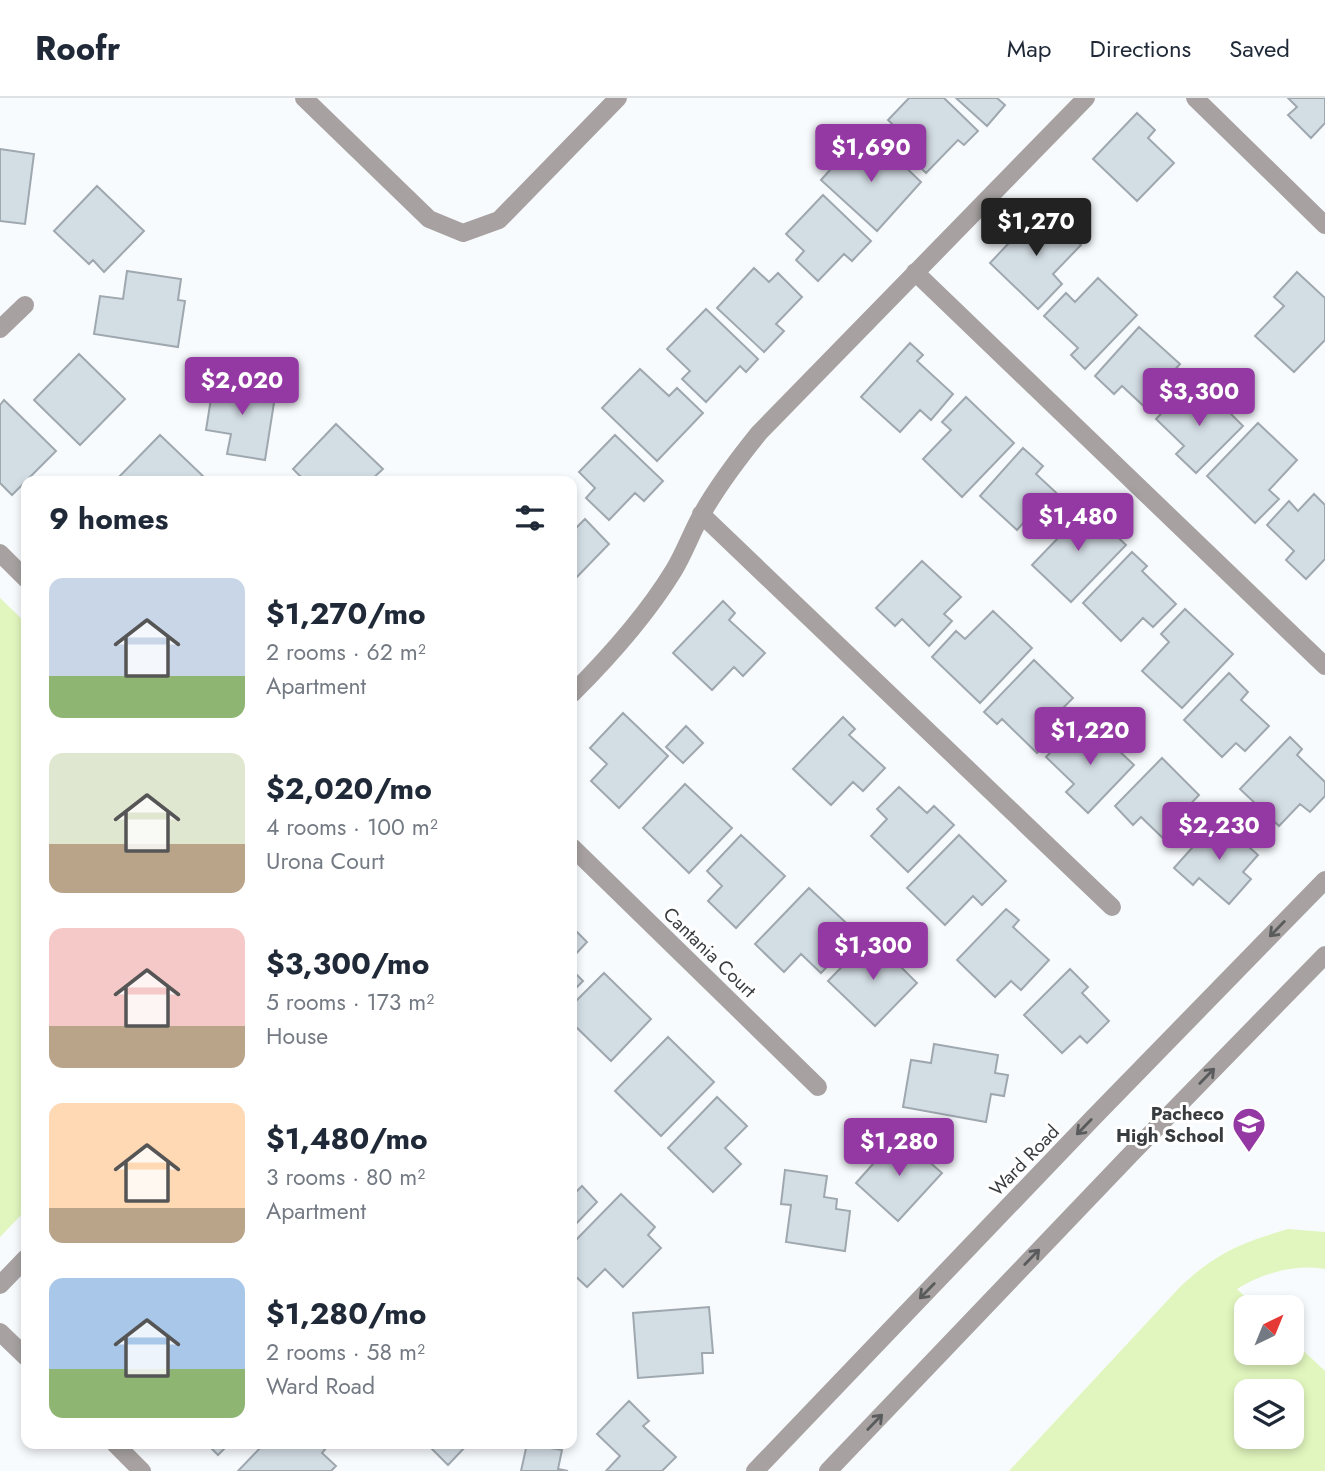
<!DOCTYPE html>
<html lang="en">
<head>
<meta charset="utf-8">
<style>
  :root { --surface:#fff; --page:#f6f6f7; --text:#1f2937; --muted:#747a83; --line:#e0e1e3; --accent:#9438a3 }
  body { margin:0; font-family:Jost,sans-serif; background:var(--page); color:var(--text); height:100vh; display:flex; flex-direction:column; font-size:26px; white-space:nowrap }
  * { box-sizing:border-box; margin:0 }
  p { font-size:23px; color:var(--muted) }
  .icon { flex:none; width:38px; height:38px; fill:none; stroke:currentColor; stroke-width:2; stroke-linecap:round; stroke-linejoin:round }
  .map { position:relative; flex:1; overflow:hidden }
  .sheet { position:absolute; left:21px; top:378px; width:556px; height:973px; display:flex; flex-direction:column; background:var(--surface); border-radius:14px; box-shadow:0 4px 10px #0003 }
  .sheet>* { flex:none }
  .needle { width:46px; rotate:43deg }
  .buttons { position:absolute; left:1234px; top:1197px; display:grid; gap:14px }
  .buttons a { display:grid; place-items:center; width:70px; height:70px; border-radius:14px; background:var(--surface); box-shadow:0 4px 10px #0003; font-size:35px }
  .price { position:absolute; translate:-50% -60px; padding:0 16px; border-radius:7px; background:var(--accent); color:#fff; font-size:23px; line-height:46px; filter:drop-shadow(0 2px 4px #0008) }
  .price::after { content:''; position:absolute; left:50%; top:42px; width:21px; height:16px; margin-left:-10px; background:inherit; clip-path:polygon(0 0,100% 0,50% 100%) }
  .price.on { background:#222; color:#fff }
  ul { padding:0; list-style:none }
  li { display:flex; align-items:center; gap:21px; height:175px; padding:0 28px }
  li span { display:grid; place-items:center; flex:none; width:196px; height:140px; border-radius:14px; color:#555 }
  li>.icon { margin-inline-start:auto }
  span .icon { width:84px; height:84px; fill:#fffc; stroke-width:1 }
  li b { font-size:30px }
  h2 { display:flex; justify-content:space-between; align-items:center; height:84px; padding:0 28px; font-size:30px }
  header { display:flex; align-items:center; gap:42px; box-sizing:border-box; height:98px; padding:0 35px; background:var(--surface); border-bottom:2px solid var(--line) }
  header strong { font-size:33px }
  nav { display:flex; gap:38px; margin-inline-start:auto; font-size:24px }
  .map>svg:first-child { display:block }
</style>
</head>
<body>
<header>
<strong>Roofr</strong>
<nav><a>Map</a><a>Directions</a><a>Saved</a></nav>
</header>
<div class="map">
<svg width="1325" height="1373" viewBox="0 0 1325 1373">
  <rect width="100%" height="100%" fill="#f8fbfe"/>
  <path fill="#e1f6be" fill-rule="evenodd" d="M0,500L26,525V1112L0,1139Z
    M1288,1131L1325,1134V1171C1293,1166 1264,1175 1237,1191L1256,1209H1246V1255H1292V1242L1325,1273V1373H1009L1180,1189C1217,1154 1241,1145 1288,1131ZM1292,1293V1339H1246V1293Z"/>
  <path fill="#d3dde4" stroke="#9fa8af" stroke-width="2" d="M909,0H944L978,33L964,47L958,42L926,75L903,52L911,44L888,22Z
    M956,0H997L1005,7L987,28Z
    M1288,0H1325V25L1311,40L1288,17L1297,9Z
    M1137,15L1155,32L1148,40L1174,65L1137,103L1093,61Z
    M857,42L887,69L896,60L921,84L877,133L821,82Z
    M0,51L34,56L25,126L0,123Z
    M97,88L144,133L104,174L93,162L89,166L54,133Z
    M823,97L871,143L852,163L844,156L818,183L796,162L804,153L786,136Z
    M1042,110L1081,147L1053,176L1062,186L1038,211L990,165Z
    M754,170L769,184L778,175L802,199L776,226L784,233L764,254L717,210Z
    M127,173L181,181L178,202L185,203L178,249L94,236L100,198L123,201Z
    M1297,174L1325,200V242L1294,274L1255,238L1284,208L1274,199Z
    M1098,180L1137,217L1085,271L1071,257L1078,250L1044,218L1066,195L1075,204Z
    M706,211L758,261L746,274L740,268L706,304L682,281L690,273L667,251Z
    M1139,229L1180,266L1165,283L1171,289L1150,314L1122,288L1114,296L1095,278Z
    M910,245L923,257L917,263L953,296L931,322L920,312L900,334L861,299Z
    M79,256L125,301L80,347L34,302Z
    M640,271L669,298L677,290L703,315L657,363L602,310Z
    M214,282L276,292L265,362L227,356L231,336L206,332Z
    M1206,291L1243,328L1196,375L1176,356L1184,348L1156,321L1178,298L1189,308Z
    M966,299L1014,345L962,399L923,361L951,332L942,324Z
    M4,302L56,353L12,397L0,385V307Z
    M1258,325L1297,362L1269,392L1279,401L1255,425L1207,378Z
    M336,326L383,371L370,383H305L293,371Z
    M160,337L203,378L199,383H115Z
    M615,337L663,383L644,403L635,395L609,422L586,400L595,390L579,374Z
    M1023,350L1043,368L1036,376L1064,402L1042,426L1031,416L1017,432L980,398Z
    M1314,396L1325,407V461L1306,481L1286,462L1294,453L1267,427L1289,403L1298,413Z
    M1074,407L1098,430L1103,425L1126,447L1071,504L1032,467L1060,438L1051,430Z
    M585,421L609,446L572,484V427L576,430Z
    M1132,454L1147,468L1142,473L1176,506L1153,529L1143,520L1121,543L1083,505Z
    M922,463L961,499L944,516L952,523L929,548L902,521L895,528L876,510Z
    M723,503L735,515L729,522L765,555L743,578L734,569L712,592L673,555Z
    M1185,511L1233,556L1182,610L1142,573L1169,544L1161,536Z
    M993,513L1032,550L980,605L932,559L956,533L965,541Z
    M1034,562L1073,600L1050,623L1059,632L1037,655L1002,621L997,626L984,614Z
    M1229,575L1248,594L1241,602L1269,628L1245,653L1236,645L1222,659L1184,622Z
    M623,615L668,658L619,710L591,683L607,666L590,650Z
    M843,619L855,631L849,637L885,670L863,693L853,684L831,707L793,671Z
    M686,628L703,645L683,665L666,649Z
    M1095,630L1134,667L1088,715L1066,694L1074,686L1046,659L1069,635L1080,645Z
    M1290,639L1302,651L1297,657L1325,684V698L1310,714L1300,706L1279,728L1240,691Z
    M1162,660L1199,697L1183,714L1190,722L1168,745L1141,719L1133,727L1115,708Z
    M685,686L732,730L689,775L643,730Z
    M899,689L927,715L934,708L954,727L908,774L871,738L887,721L877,711Z
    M1218,721L1258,757L1243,774L1251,781L1229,806L1199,780L1193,787L1174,770Z
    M741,737L785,778L736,830L708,803L722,788L707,773Z
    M959,737L1006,783L982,807L973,798L945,827L907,790Z
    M809,790L858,836L821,875L801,856L784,874L755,846Z
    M1006,811L1019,822L1013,829L1049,862L1021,892L1011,883L995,899L957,862Z
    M572,829L587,844L572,860Z
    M871,839L917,885L875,928L828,883Z
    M1070,871L1088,889L1082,895L1109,923L1087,945L1080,938L1062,955L1024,917Z
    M572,872L583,883L572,894Z
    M604,875L651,921L611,963L572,925V907Z
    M668,939L714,984L661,1038L615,993Z
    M934,946L998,957L995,975L1008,977L1004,998L991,996L986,1024L903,1009L911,962L931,965Z
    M717,999L747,1028L725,1050L741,1066L713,1094L668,1050Z
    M899,1037L942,1075L898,1123L856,1085Z
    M785,1072L827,1078L824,1099L837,1101L836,1111L850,1113L845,1153L786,1144L791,1107L781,1106Z
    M582,1088L597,1104L572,1130V1092L575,1095Z
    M621,1096L655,1129L648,1137L661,1150L623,1189L605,1171L587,1189L572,1175V1146Z
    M709,1209L713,1255H702L703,1275L638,1280L633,1215Z
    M629,1303L649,1323L643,1328L676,1359L662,1373H606L620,1358L597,1336Z
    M207,1346H229L218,1357Z
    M264,1346H324L327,1349L322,1355L336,1368L331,1373H238Z
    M427,1346H468L448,1367Z
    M527,1346L562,1352L558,1371L568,1373H521Z"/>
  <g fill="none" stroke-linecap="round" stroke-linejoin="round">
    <path stroke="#a7a2a1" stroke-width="18" d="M304,0L429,121L463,135L499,122L618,0
      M1195,0L1325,127
      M915,174L1325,568
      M0,231L25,207
      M701,416L1112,809
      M0,455L26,481
      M572,596C610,558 646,518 674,472C685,454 692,433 703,414C719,386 738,361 759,335L1086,0
      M572,749L818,989
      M0,1187L26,1160
      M0,1234L26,1259
      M115,1346L142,1373
      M755,1373L1093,1020L1325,782
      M828,1373L1130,1057L1325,857"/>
  </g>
  <defs><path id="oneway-shaft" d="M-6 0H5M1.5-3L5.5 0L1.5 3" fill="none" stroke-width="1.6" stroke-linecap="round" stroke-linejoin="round" transform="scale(1.75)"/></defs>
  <g stroke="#595b5c">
    <use href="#oneway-shaft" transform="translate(1277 831) rotate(134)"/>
    <use href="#oneway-shaft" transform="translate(1207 978) rotate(-46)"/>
    <use href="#oneway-shaft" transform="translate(1084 1029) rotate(134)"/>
    <use href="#oneway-shaft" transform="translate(1032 1159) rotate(-46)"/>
    <use href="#oneway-shaft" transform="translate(927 1193) rotate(134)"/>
    <use href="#oneway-shaft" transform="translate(875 1324) rotate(-46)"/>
  </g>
  <defs>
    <symbol id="school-pin" viewBox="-11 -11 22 30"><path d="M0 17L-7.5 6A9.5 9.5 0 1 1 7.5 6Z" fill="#9438a3" stroke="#fff"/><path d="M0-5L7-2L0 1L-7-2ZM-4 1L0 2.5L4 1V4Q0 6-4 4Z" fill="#fff"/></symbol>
  </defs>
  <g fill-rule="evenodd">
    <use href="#school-pin" x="1230" y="1007" width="38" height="52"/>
  </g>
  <g text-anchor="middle" stroke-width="6" stroke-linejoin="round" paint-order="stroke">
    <g font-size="19" fill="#383c3f" stroke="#fff">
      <text transform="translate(710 854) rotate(44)" y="7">Cantania Court</text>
      <text transform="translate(1024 1062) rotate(-46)" y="7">Ward Road</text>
    </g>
    <g font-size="19" font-weight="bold" fill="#383c3f" stroke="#fff" text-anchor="end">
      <text x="1224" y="1022">Pacheco<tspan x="1224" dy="22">High School</tspan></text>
    </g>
  </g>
</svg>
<div class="buttons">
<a><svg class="needle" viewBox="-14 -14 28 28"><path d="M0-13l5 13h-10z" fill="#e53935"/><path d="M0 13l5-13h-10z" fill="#747a83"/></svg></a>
<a><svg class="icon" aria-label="layers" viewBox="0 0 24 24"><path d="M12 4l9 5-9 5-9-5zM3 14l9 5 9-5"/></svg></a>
</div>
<b class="price" style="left:871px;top:86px">$1,690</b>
<b class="price on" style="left:1036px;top:160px">$1,270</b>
<b class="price" style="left:242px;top:319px">$2,020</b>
<b class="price" style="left:1199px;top:330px">$3,300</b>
<b class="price" style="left:1078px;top:455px">$1,480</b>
<b class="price" style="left:1090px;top:669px">$1,220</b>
<b class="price" style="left:1219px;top:764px">$2,230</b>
<b class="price" style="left:873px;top:884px">$1,300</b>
<b class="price" style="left:899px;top:1080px">$1,280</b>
<section class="sheet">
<h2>9 homes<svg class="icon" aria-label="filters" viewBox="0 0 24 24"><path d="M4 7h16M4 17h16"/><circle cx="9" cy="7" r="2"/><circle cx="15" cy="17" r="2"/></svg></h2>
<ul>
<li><span style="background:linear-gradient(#c9d6e8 70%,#8fb573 0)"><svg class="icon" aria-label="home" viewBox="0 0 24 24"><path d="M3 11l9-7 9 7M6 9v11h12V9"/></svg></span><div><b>$1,270/mo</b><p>2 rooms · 62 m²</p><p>Apartment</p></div></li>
<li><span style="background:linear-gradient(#dfe7d0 65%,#b9a48a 0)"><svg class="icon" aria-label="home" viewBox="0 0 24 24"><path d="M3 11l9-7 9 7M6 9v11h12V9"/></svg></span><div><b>$2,020/mo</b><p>4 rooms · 100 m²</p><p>Urona Court</p></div></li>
<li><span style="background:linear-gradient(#f6c9c9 70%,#b9a48a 0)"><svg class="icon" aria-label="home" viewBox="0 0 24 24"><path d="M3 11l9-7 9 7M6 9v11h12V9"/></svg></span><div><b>$3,300/mo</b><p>5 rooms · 173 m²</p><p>House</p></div></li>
<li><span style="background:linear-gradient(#ffd9b3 75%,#b9a48a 0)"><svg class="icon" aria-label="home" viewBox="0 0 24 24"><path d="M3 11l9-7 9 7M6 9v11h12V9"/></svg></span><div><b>$1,480/mo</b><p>3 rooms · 80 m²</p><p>Apartment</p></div></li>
<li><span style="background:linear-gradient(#a9c7e8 65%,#8fb573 0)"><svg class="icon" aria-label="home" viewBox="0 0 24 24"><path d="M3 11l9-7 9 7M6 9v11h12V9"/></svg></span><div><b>$1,280/mo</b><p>2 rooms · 58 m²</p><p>Ward Road</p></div></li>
</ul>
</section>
</div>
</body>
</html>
